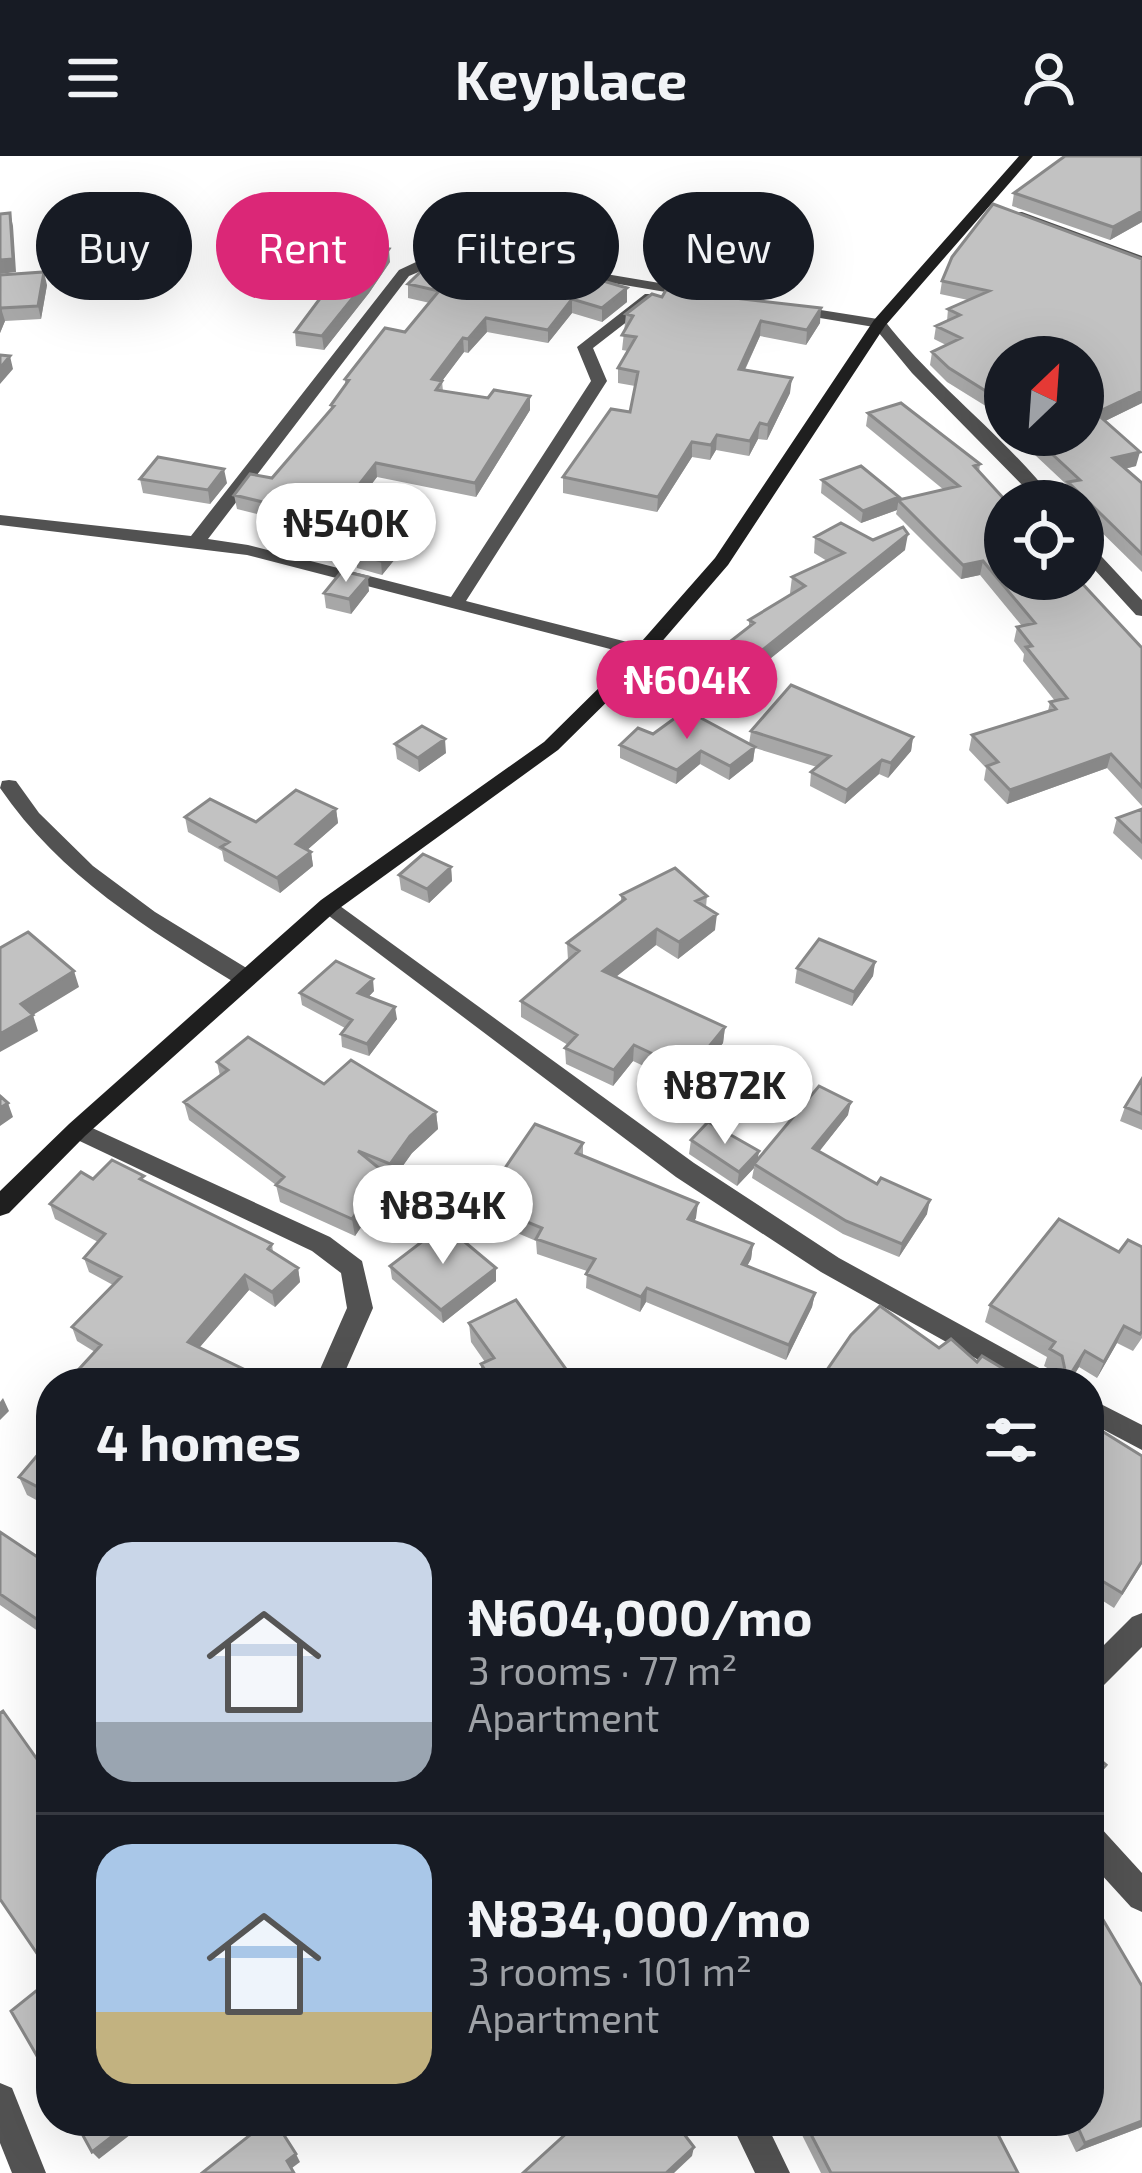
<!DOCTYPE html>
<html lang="en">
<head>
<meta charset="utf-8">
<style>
  :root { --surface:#171b24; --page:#20242c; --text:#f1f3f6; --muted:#9ea1a6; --line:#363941; --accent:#db2777 }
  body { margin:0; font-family:"Exo 2",sans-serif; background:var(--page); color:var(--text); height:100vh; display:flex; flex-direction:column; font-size:45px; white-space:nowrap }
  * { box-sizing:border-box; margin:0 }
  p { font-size:39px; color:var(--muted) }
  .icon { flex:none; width:66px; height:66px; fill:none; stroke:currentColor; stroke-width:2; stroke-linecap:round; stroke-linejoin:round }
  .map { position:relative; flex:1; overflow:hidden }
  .sheet { position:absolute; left:36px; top:1212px; width:1068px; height:768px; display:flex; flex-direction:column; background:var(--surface); border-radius:48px; box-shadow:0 12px 48px #0002 }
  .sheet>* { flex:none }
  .hud { position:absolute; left:36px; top:36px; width:1071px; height:108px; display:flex; gap:24px }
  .needle { width:78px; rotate:25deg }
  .controls { position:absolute; left:984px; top:180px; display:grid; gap:24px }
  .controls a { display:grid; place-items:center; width:120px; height:120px; border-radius:50%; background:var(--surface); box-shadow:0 12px 48px #0002; font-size:60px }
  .price { position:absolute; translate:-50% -102px; padding:0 27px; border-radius:42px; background:#fff; color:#222; font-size:39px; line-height:78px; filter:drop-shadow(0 3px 6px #0008) }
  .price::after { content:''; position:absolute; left:50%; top:72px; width:36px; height:27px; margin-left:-18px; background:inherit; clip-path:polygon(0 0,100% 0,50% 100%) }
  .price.active { background:var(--accent); color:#fff }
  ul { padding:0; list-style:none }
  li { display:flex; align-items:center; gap:36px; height:300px; padding:0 60px }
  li+li { border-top:3px solid var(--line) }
  li span { display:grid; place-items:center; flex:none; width:336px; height:240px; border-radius:36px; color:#555 }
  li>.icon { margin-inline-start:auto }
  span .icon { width:144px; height:144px; fill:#fffc; stroke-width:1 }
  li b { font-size:51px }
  h2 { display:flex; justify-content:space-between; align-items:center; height:144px; padding:0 60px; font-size:51px }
  .chip { padding:0 42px; border-radius:54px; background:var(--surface); box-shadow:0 12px 48px #0002; font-size:42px; line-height:108px }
  .chip.active { background:var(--accent); color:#fff }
  header { display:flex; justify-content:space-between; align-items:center; height:156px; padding:0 60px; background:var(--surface); font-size:54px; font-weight:700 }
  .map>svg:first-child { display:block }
</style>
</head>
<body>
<header><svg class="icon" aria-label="menu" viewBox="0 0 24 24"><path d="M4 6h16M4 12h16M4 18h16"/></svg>Keyplace<svg class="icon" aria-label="person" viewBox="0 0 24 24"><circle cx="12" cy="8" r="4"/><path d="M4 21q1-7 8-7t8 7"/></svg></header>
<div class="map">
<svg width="1142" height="2017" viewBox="0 0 1142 2017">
  <rect width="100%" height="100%" fill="#fff"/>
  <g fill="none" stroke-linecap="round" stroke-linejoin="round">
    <path fill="#525252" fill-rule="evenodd" d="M1012,56H1022L1142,100V109L1012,62Z
      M470,95L502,102L495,106L447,104L409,120L208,383L248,389L451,441L591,225L577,191L645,138H655V144L593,192L607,225L466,445L651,492V500H637L247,399L0,369V359L191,380L399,114L431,99Z
      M576,113L725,138L732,142L725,146L571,120V114Z
      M789,149L884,164C935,230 1004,279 1055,345H1038L912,217L874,171L784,156V150Z
      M1083,386L1089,387L1142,444V460L1136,459L1083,401Z
      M9,624L16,625L39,657L93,710L155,756L253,816L256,822L253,828H237C148,773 60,720 0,632L2,625Z
      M329,742L694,1007L839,1102L1052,1219L1056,1227H1020L821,1116L676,1021L321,754L318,749Z
      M77,965L330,1081L362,1105L373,1152L340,1227H314L347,1152L341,1117L312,1095L69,980L65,974Z
      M1089,1242L1142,1269V1294L1089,1266Z
      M1142,1457V1491L1099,1534L1089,1538V1504L1132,1461Z
      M1089,1666L1100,1671L1142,1717V1756L1131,1751L1089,1705Z
      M0,1927L12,1932L46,2017H12L0,1987Z
      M730,1965H765L790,2017H755Z"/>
    <path fill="#1f1f1f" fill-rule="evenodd" d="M1019,0H1033L885,170L728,409L627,526L558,594L337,754L85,980L9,1057L0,1060V1035L69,968L321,744L544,586L613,518L715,402L874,164Z"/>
  </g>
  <path fill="#a7a7a7" d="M1142,0V66L1110,84L1012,50L1014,37Z
    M482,85L565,99V106L482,92Z
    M1142,103V247L1105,265L1136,310L1125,313L1142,327V416L1083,358V345H1070L1065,340L1067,329L1035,299L1009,285L1010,279H1083L1005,201V262L947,226L930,209L932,196L946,189L934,183L936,170L947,165L948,153L968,144L940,138L942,125Z
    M390,106L369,137L324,194L296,190L295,176Z
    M0,119L47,129L41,163L5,165L0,177Z
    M603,125L627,132V146L602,166L572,157L548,187L487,176L468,197L464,196L442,225L443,235L488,242L530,240V254L476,341L377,321L334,377L237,353L234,339L272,322L331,253V249L345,230V223L405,176L430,147L408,142V128Z
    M662,141L820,167L806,189L760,180L745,214L790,237L767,284L758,283L749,300L716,294L710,304L692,301L657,356L563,337V321L630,256L635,230L618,227V212L628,195L622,194L626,158Z
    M868,257L980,308L979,316L1142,492V650L1107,612L1007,648L984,624L986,612L969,594L972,579L1048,555L1050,546L1055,545L1023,505L1024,498L1014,485L1017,471L1022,470L980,419L961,423L896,358L897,354L861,367L821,337L822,324L898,344L944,334L866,270Z
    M140,323L227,327L210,348L143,337Z
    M815,381L873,384L905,394L730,535L703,522L704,506L749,471V464L791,438L790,437L792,421L827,405L814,397Z
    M348,390L404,392L382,419L357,412V406L349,405Z
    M369,435L351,458L326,452L324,437Z
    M751,575L913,581L911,595L888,622L879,618L845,648L810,630L811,616L817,611L755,592L753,605L729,624L700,608L676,628L620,602V589L653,578L749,588Z
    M395,588L446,597L419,616L397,603Z
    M336,653L338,667L307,694L311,696L313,710L280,737L224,705L222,695L188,676L185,661L256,666Z
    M1142,653V704L1113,677L1117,662Z
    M451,711L452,725L429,747L401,734L399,719Z
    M621,739L707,740L706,751L715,774L678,803L656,789L616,821L725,871L723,887L688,931L633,905L613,930L566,908L565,892L568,889L521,861V845L568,804L567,787L621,746Z
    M875,806L873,820L852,850L795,827L797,812Z
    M374,835L368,841L397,863L369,900L342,891L341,878L345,872L302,849L300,837Z
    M217,906L324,928L436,956L438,973L412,997L392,1025L385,1022L387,1033L355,1080L280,1046L276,1029L189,964L184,946L220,920Z
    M1142,923V974L1120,965L1125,951Z
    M848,959L819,995L927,1058L899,1101L843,1078L752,1022L754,1012L737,1030L689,998L691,984L759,995L757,1004Z
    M583,987V999L696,1062L694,1065L753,1088L751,1103L747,1110L815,1137L812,1151L786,1204L646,1146L640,1156L586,1132L587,1115L537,1098L536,1085L482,1062L481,1047Z
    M93,1023L145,1026L272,1088L273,1096L298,1112L300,1126L275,1151L249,1134L200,1191L272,1227H71L70,1223L95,1196L77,1185L72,1171L113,1129L89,1116L84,1102L98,1086L55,1063L50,1048Z
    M1142,1091V1182L1133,1195L1117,1187L1097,1222L1079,1211L1069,1227H1028L1052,1215L1044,1210L1047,1201L985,1166L990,1149L1119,1096Z
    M390,1110L496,1112V1125L443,1167L392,1123Z
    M469,1167L576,1227L481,1220V1208L485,1206L471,1186Z
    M1089,1267L1142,1300V1408L1114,1452L1089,1436Z
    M51,1283V1352L27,1339L19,1321Z
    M0,1376L51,1410V1484L0,1449Z
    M1142,1830V1971L1076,1996L1061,1965H1089Z
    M799,1965H991L1018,2017H821L797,1969Z"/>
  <path fill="#888" d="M1142,55V66L1110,84L1113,71Z
    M10,57L13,70L16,116L0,118V104Z
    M389,93L390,106L369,137L324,194L322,180Z
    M44,116L47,129L41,163L38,150Z
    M627,132V146L602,166V152Z
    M572,143V157L548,187V174Z
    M1,152L5,165L0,177V155Z
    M821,152L820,167L806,189L807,174Z
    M486,162L487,176L468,197V183Z
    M761,165L760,180L738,228L739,213Z
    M463,182L464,196L433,237L432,223Z
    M10,200L13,213L0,228V212Z
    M792,222L790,237L767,284L768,269Z
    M1142,235V247L1093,271L1096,257Z
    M530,240V254L476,341L475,327Z
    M760,267L758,283L749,300L750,285Z
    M717,279L716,294L710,304L711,289Z
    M692,286V301L657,356L658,341Z
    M1140,296L1136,310L1110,316L1113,302Z
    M376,307L377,321L334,377L332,363Z
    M224,313L227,327L210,348L208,334Z
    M899,341L897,354L861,367L863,355Z
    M402,378L404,392L382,419L381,405Z
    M908,378L905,394L730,535L731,519Z
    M983,405L980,419L961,423L963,409Z
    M368,421L369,435L351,458L349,443Z
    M913,581L911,595L888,622L891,607Z
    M445,583L446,597L419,616L418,602Z
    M755,591L753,605L729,624L730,610Z
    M701,595L700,608L676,628L677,614Z
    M1111,598L1107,612L1007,648L1010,634Z
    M882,604L879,618L845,648L847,634Z
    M336,653L338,667L298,702L296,688Z
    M311,696L313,710L280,737L277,722Z
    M451,711L452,725L429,747L427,733Z
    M717,758L715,774L678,803L679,786Z
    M657,773L656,789L603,831V815Z
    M875,806L873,820L852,850L854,836Z
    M74,815L79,831L28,862L33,859L38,875L0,896V878L21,848Z
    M373,823L374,835L360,850L358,837Z
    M395,851L397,863L369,900L367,888Z
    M725,871L723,887L688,931L689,915Z
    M634,889L633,905L613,930L614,914Z
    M851,946L848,959L811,1006L813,992Z
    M8,947L13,961L0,970V952Z
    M436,956L438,973L412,997L392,1025L390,1008L410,980Z
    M759,995L757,1009L754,1008V1012L737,1030L739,1016Z
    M385,1017L387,1033L355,1080L352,1063Z
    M930,1044L927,1058L899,1101L902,1088Z
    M698,1047L696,1062L687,1078L688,1063Z
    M753,1088L751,1103L740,1123L742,1108Z
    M298,1112L300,1126L275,1151L272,1136Z
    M496,1112V1125L443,1167L441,1154Z
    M245,1119L249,1134L192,1200L188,1186Z
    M647,1132L646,1146L640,1156L641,1141Z
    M815,1137L812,1151L786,1204L789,1189Z
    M1124,1170L1117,1187L1097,1222L1104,1206Z
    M1085,1195L1079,1211L1069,1227H1065Z
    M3,1242L9,1255L0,1264V1246Z
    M51,1889V1903L44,1908L37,1900Z
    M132,1965H148L99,2003L92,1996Z
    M1142,1965V1971L1076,1996L1085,1987Z
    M694,1991L692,2000L674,2017H666Z
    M296,1998L300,2006L292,2012L287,2005Z"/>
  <path fill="#c2c2c2" stroke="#888" stroke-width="3" d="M1065,0H1142V55L1113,71L1014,37Z
    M993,48L1142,103V235L1096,257L1140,296L1113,302L1142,327V398L1068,326L1080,324L1038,285L1028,279H1083V201H1005V247L949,212L932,196L961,182L936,170L960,159L948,153L989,135L942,125L952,101Z
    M10,57L13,103L0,104V58Z
    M484,82L565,99L482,85Z
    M360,89L389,93L368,123L322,180L295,176Z
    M470,93L595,115L604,117L596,123L627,132L602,152L572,143L548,174L486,162L468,183L463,182L432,223L442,225L436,234L488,242L494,234L530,240L475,327L376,307L332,363L234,339L250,318L272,322L334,250L331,249L349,224L345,223L385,172L405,176L439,135L408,128L441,96L464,101Z
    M44,116L38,150L1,152L0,155V119Z
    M666,134L821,152L807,174L761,165L739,213L792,222L768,269L760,267L750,285L717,279L711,289L692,286L658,341L563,321L611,253L630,256L638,216L618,212L636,181L622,179L633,160L626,158L652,138L662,141Z
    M0,199L10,200L0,212Z
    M901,247L980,308L974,310L1006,345L1005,423H1078L1142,492V631L1111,598L1010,634L987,610L998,606L972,579L1056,553L1050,546L1067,542L1026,491L1032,490L1017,471L1035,467L983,405L963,409L898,344L959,330L868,257Z
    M158,301L224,313L208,334L140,323Z
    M861,310L899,341L863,355L822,324Z
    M841,367L873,384L903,371L908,378L731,519L704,506L754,467L749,464L805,430L792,421L844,397L815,381Z
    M365,370L402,378L381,405L356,398L360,393L348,390Z
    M342,415L368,421L349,443L324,437Z
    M791,529L913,581L891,607L882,604L847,634L811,616L830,600L751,575Z
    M686,554L755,591L730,610L701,595L677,614L620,589L638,572L653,578Z
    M422,570L445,583L418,602L395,588Z
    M296,634L336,653L296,688L311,696L277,722L221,691L229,686L185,661L210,643L256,666Z
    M1142,653V686L1117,662Z
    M423,698L451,711L427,733L399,719Z
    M675,712L707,740L696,745L717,758L679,786L657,773L603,815L725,871L689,915L634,889L614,914L565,892L577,879L521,845L579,795L567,787L625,743L621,739Z
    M28,776L74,815L21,848L33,859L0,878V792Z
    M819,783L875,806L854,836L797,812Z
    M336,805L373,823L358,837L395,851L367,888L341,878L352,864L300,837Z
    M248,881L324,928L351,904L436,956L410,980L390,1008L358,995L385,1017L352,1063L276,1029L284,1021L184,946L228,914L217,906Z
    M1142,923V958L1125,951Z
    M819,930L851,946L813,992L877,1028L881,1022L930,1044L902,1088L846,1065L754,1008Z
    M0,940L8,947L0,952Z
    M708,966L759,995L739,1016L691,984Z
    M535,968L583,987L576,997L698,1047L688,1063L753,1088L742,1108L815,1137L789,1189L647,1132L641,1141L586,1118L595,1103L536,1083L542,1072L481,1047Z
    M112,1004L144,1020L140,1023L272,1088L268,1093L298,1112L272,1136L245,1119L188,1186L272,1227H77L70,1223L101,1189L72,1171L121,1121L84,1102L105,1078L50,1048L81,1016L93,1023Z
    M1059,1063L1119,1096L1128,1084L1142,1091V1175L1140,1178L1124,1170L1104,1206L1085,1195L1065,1227H1028L1036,1215L1065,1214L1062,1200L1050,1193L1055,1186L990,1149Z
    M440,1072H448L496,1112L441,1154L390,1110Z
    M516,1144L576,1227H467L487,1217L481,1208L494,1202L469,1167Z
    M880,1150L939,1192L951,1183L977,1206L982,1200L1027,1227H818L851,1179Z
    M1089,1267L1142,1300V1405L1122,1437L1089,1417Z
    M51,1283V1338L19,1321Z
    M0,1376L51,1410V1473L0,1438Z
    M3,1555L51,1623V1818L0,1743V1557Z
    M1089,1594L1106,1609L1089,1628Z
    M1089,1740L1142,1830V1965L1085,1987L1075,1965H1089Z
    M51,1823V1889L37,1900L11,1855Z
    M75,1965H132L92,1996Z
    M268,1965H275L296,1998L287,2005L294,2017H202Z
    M580,1965H674L694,1991L666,2017H523Z
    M804,1965H991L1018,2017H831Z"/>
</svg>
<div class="controls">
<a><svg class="needle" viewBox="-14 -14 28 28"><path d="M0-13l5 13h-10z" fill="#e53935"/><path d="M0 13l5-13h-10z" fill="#9ea1a6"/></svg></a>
<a><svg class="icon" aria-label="locate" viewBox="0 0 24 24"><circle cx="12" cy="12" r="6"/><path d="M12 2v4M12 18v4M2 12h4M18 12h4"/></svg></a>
</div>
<b class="price" style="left:346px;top:429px">₦540K</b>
<b class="price active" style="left:687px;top:586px">₦604K</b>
<b class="price" style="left:725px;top:991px">₦872K</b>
<b class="price" style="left:443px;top:1111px">₦834K</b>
<div class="hud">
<a class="chip">Buy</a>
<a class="chip active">Rent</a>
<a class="chip">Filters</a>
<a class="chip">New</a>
</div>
<section class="sheet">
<h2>4 homes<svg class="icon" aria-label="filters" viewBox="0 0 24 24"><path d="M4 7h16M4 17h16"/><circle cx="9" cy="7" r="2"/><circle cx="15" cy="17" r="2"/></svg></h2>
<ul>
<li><span style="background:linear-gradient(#c9d6e8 75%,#9aa5b1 0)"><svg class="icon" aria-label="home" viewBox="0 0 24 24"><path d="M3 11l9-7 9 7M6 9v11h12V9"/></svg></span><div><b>₦604,000/mo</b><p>3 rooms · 77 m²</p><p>Apartment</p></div></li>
<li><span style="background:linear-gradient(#a9c7e8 70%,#c2b280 0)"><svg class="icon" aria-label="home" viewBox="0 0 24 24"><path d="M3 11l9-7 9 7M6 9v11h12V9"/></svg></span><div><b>₦834,000/mo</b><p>3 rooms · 101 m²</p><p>Apartment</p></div></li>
</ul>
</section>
</div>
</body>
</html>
